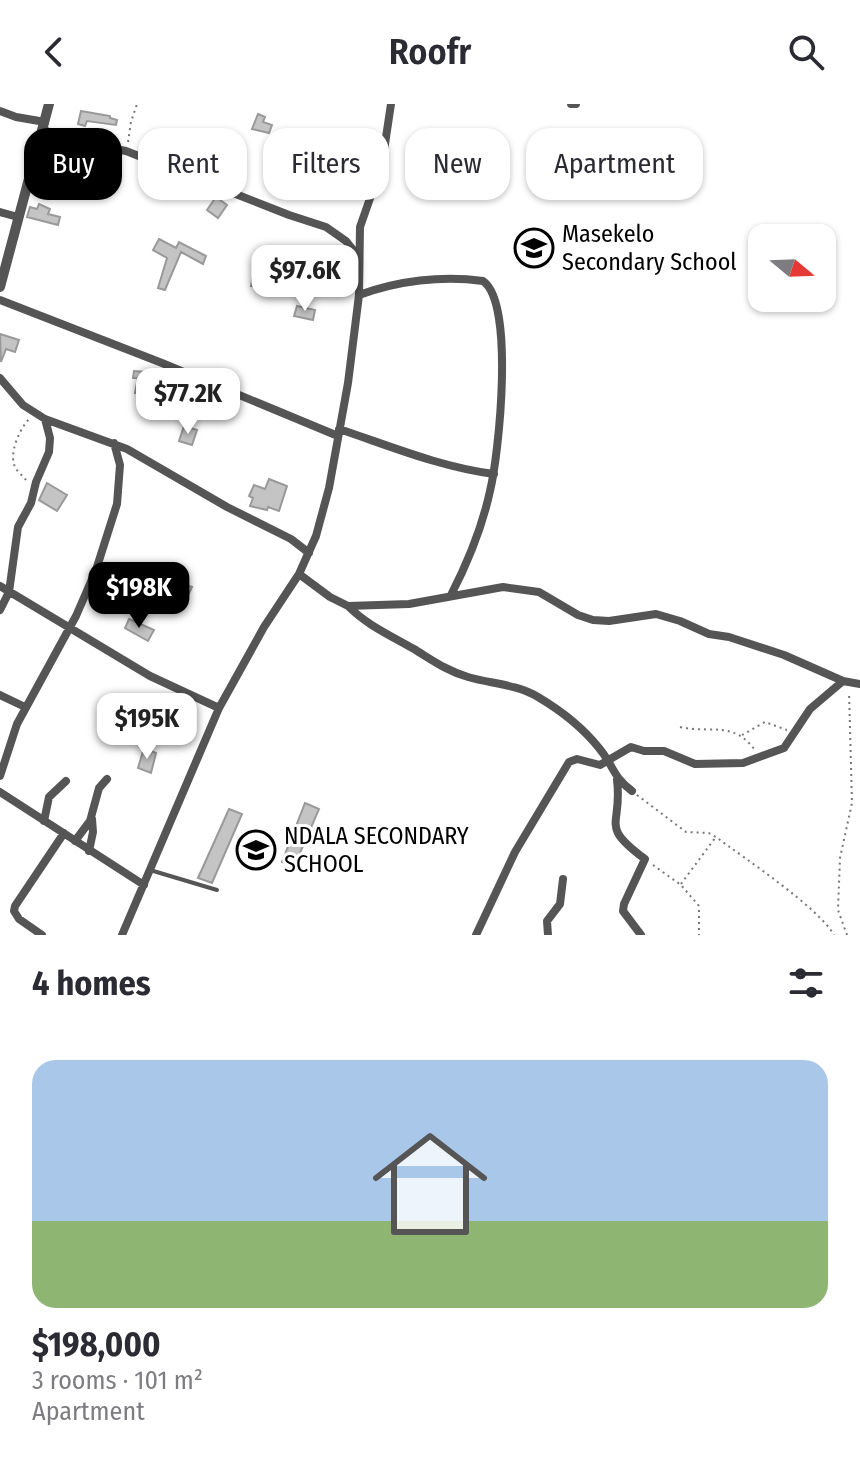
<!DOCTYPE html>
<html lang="en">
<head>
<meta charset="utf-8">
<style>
  :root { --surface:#fff; --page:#f7f7f7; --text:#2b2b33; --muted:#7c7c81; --line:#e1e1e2; --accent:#000 }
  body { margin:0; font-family:"Fira Sans Condensed",sans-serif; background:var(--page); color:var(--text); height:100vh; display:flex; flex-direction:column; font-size:30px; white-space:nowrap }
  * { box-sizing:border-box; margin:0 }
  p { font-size:26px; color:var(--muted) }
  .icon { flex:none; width:44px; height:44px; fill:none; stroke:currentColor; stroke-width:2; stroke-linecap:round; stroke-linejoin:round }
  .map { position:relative; height:831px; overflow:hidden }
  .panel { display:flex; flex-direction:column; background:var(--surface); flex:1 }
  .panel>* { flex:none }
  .guide { position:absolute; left:24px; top:24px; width:812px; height:72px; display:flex; gap:16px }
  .needle { width:52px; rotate:109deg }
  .controls { position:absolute; left:748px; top:120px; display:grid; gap:16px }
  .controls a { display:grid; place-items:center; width:88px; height:88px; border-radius:16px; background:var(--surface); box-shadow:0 2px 6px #0004; font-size:40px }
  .price { position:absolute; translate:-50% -68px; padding:0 18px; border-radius:16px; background:#fff; color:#222; font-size:26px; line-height:52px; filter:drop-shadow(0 2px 4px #0008) }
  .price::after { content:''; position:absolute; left:50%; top:48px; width:24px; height:18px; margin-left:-12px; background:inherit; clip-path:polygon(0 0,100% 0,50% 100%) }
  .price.active { background:var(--accent); color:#fff }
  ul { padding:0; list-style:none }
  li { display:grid; align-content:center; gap:16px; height:424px; padding:0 32px }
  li+li { border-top:2px solid var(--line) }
  li span { display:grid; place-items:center; height:248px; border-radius:24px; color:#555 }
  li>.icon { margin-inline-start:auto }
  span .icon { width:144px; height:144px; fill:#fffc; stroke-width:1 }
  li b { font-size:34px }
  h2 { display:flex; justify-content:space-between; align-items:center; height:96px; padding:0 32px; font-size:34px }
  .pill { padding:0 28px; border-radius:24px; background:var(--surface); box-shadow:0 2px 6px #0004; font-size:28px; line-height:72px }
  .pill.active { background:var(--accent); color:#fff }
  header { display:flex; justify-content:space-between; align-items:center; height:104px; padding:0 32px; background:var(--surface); font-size:36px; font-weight:600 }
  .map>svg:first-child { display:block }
</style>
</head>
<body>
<header><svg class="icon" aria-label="back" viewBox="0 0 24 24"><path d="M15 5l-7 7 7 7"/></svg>Roofr<svg class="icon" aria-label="search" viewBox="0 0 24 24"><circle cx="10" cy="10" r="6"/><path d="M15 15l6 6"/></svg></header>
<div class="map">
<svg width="860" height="831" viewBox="0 0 860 831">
  <rect width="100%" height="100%" fill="#fff"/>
  <path fill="#c4c4c4" stroke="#999" stroke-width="2" d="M81,7L110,12V14L117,16L116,21L87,17L85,22L78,20Z
    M258,10L265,13L263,18L272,21L269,29L252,25Z
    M297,52L321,61L317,73L303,69L297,83L290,79Z
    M216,93L227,101L218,114L207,106Z
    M39,100L50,105L48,110L60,113L58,121L27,113L30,103L37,105Z
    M159,135L176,144L179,138L206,152L203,160L181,148L165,186L158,184L167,154L153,146Z
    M310,165L335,168L333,180L309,175Z
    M253,171L272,174L271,184L251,182Z
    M297,202L315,206L313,216L294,212Z
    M0,230L19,236L15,248L6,245L1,258Z
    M134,267L146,268L144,281L151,282L149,292L135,289L138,274H133Z
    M184,322L197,326L192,341L179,337Z
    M269,375L287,382L279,407L268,403L267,406L250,402L253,394L249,392L254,381L265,385Z
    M47,379L67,391L57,407L39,396Z
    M182,480L192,483L186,496L171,492L175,481L180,483Z
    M129,515L154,526L148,537L125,524Z
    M128,609L140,617L130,633L118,624Z
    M144,644L156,649L151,669L138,664Z
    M305,699L319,705L294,763L282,758Z
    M229,705L242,710L212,779L198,774Z"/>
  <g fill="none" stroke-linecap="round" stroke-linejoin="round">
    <path stroke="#777" stroke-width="2" stroke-dasharray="2 4" stroke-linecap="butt" d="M128,38L131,18L137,0
      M26,376C22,371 15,366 14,360C10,346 20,325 29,315
      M680,623C712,630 732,616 755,646
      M742,631L765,618L787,626
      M637,691L686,728L709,729L716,733C744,754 818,803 834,831
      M653,761L681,781L699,802V831
      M681,780L715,734
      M847,831L838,806L840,754L852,699L849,588"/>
    <path stroke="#555" stroke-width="4" d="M150,766L217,786"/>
    <path stroke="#555" stroke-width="8" d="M571,0H576
      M0,7L16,13L45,18
      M42,25L64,35L126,47L289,111L326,123L346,137L357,151
      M0,108L18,113
      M359,191C397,177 442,171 483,177C515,199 499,350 490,387C482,424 468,458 451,491
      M0,196L162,259L338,332
      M0,274L23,301L45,315L127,345L227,403L291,435L309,449
      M339,325C390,342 440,363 494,370
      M299,470L330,493L348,502L409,500L503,483L539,488L578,511L593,516L609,517L656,510L680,517L709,530L729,533L784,551L843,577L860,580
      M0,482L150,572L219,604
      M348,502C368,522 390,531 414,545C432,556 447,567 468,573C492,580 516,580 538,593C560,606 583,624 599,644C614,662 612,672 632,687
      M0,506L9,488L18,423L31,399L36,378L49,348L50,334L45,315
      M0,591L25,603
      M0,672L17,620L76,512L96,466L117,400L120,361L114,339
      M617,676C623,723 598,720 645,755L624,800L623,807L641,831
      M0,688L144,781
      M44,717L49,693L66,677
      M75,737L90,717L99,684L107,675
      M89,747L93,728L92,715
      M42,831L19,815L14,807L15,802L64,729
      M122,831L219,604L264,523L299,470L316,432L329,384L348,279L359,191L360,123L382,60L391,0
      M476,831L515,748L569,658L577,655L600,661L631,643L644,647H664L695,660L743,659L784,644L810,605L843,577
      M548,831L547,817L560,800L563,775"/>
    <path stroke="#555" stroke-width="10" d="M0,183L49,0"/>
  </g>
  <defs>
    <symbol id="school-ring" viewBox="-11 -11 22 22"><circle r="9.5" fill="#fff" stroke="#000" stroke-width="1.5"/><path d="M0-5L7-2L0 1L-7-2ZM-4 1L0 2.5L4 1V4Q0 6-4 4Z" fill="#000"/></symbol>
  </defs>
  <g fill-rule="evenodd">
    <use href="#school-ring" x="512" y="122" width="44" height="44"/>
    <use href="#school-ring" x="234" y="724" width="44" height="44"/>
  </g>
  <g text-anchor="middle" stroke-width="6" stroke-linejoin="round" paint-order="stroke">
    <g font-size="24" fill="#000" stroke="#fff" text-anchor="start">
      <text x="562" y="138">Masekelo<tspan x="562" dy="28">Secondary School</tspan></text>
      <text x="284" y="740">NDALA SECONDARY<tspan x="284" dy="28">SCHOOL</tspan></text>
    </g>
  </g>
</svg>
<div class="controls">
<a><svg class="needle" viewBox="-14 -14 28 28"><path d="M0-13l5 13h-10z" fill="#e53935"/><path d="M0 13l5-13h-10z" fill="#7c7c81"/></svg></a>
</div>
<b class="price" style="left:305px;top:209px">$97.6K</b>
<b class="price" style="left:188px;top:332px">$77.2K</b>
<b class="price active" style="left:139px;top:526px">$198K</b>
<b class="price" style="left:147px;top:657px">$195K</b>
<div class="guide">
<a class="pill active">Buy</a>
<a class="pill">Rent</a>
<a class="pill">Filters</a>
<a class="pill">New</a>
<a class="pill">Apartment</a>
</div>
</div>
<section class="panel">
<h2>4 homes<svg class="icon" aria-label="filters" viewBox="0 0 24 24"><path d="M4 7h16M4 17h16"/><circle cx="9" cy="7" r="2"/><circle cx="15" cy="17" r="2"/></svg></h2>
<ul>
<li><span style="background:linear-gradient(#a9c7e8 65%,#8fb573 0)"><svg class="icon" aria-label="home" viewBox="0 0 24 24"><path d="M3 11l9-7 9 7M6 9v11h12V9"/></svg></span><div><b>$198,000</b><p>3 rooms · 101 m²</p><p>Apartment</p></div></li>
</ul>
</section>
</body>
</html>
